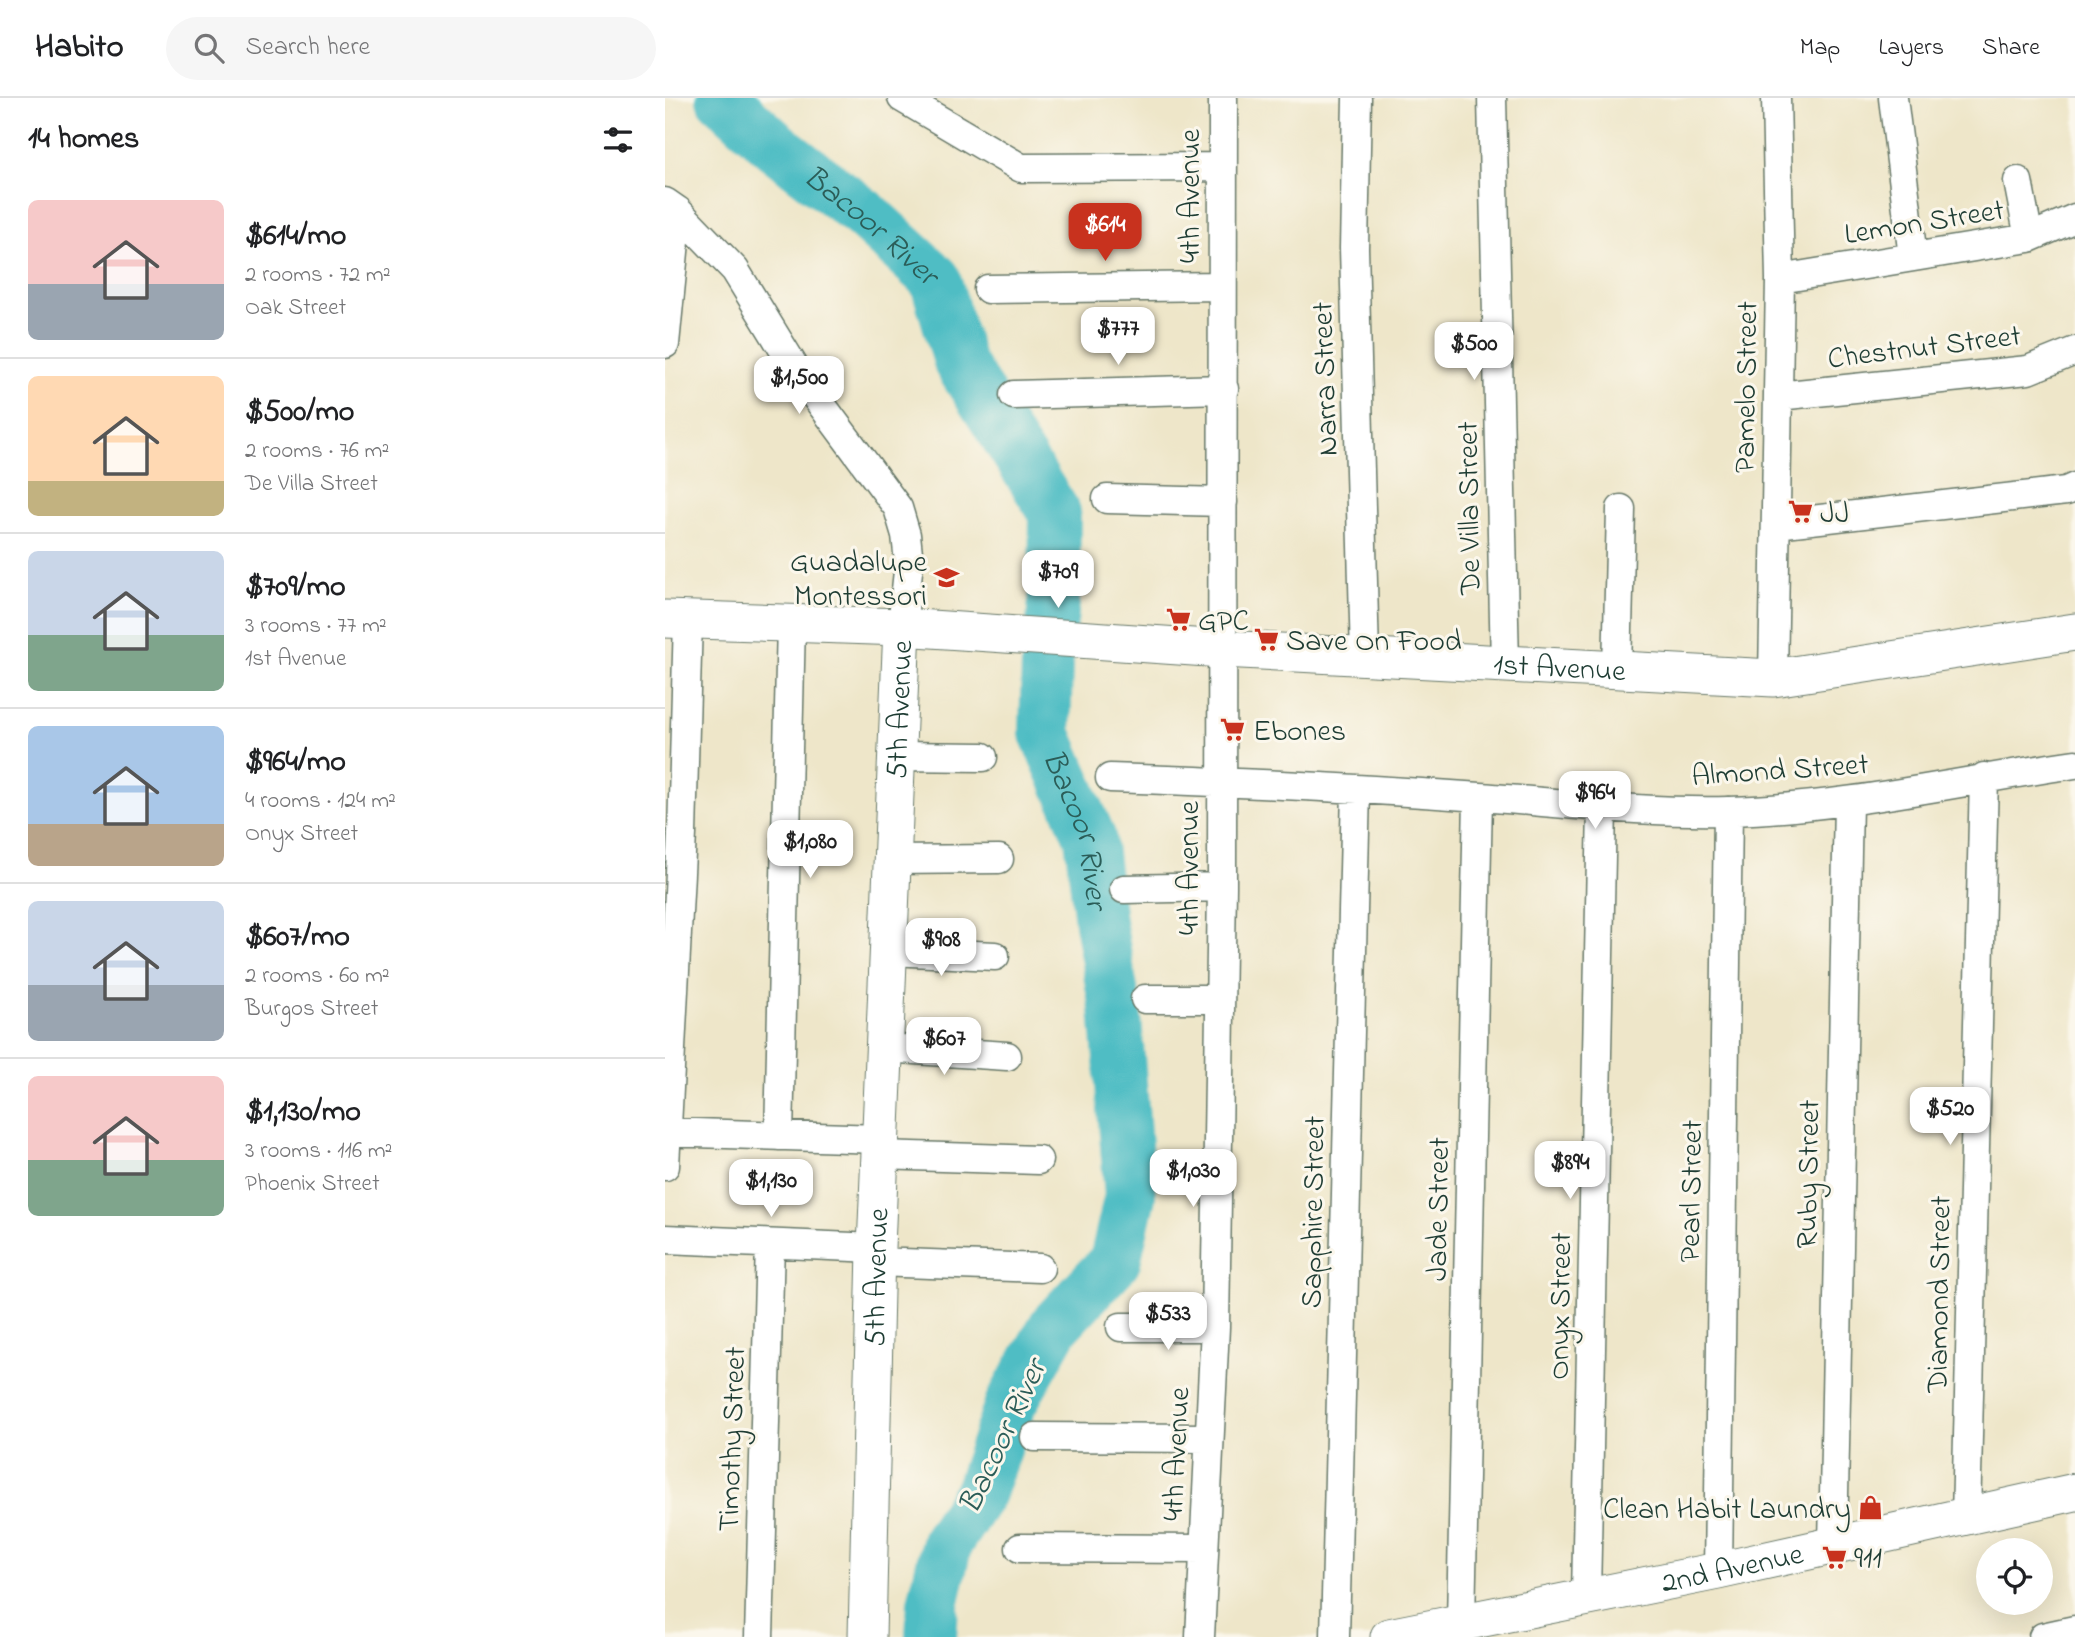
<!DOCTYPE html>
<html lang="en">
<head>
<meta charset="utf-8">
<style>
  :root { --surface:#fff; --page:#f6f6f6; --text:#202124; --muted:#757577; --line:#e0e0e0; --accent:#c8321e }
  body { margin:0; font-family:"Indie Flower",sans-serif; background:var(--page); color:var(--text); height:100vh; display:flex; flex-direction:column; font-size:26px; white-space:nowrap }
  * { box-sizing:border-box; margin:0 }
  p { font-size:23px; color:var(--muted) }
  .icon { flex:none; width:38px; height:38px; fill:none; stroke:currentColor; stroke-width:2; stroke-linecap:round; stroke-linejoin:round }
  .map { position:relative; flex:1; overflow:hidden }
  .sheet { display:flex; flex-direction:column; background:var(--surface); width:665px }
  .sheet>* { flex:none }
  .tools { position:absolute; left:1311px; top:1440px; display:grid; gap:14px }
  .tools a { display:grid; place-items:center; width:77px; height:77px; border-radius:50%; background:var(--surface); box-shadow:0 7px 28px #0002; font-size:35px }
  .price { position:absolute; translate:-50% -60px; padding:0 16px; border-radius:14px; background:#fff; color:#222; font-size:23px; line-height:46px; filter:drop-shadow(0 2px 4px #0008) }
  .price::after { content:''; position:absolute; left:50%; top:42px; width:21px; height:16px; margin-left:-10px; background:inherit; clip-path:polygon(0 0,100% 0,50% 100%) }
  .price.current { background:var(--accent); color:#fff }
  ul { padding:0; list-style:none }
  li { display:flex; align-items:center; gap:21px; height:175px; padding:0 28px }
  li+li { border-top:2px solid var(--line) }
  li span { display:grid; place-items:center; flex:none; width:196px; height:140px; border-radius:10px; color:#555 }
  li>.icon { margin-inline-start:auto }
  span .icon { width:84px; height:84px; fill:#fffc; stroke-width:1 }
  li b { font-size:30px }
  h2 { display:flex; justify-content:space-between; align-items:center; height:84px; padding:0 28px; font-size:30px }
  header { display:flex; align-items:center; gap:42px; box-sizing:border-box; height:98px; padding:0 35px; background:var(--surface); border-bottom:2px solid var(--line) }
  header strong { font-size:33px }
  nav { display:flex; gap:38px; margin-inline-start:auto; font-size:24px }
  .search { width:490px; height:63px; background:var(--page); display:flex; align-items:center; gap:18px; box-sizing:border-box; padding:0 24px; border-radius:38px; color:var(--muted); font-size:26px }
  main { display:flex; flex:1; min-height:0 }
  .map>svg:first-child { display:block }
</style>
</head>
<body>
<header>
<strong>Habito</strong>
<div class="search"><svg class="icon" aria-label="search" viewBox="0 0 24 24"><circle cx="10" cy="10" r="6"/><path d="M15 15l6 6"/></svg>Search here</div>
<nav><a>Map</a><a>Layers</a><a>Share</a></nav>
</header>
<main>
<section class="sheet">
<h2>14 homes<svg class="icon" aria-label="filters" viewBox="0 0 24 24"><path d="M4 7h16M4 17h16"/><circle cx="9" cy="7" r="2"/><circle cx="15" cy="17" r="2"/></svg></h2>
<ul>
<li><span style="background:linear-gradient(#f6c9c9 60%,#9aa5b1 0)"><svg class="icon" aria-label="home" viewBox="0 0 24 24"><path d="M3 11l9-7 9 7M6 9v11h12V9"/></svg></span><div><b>$614/mo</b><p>2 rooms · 72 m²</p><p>Oak Street</p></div></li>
<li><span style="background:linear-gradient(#ffd9b3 75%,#c2b280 0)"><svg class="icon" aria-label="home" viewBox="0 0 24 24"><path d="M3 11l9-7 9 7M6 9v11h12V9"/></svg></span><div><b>$500/mo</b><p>2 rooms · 76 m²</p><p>De Villa Street</p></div></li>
<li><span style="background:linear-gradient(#c9d6e8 60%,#7fa58c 0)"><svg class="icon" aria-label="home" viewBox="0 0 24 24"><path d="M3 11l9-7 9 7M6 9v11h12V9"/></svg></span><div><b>$709/mo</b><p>3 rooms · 77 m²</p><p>1st Avenue</p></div></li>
<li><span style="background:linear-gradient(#a9c7e8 70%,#b9a48a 0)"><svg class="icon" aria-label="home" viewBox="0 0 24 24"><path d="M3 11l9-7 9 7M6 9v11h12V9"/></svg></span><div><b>$964/mo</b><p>4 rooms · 124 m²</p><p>Onyx Street</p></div></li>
<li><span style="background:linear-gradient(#c9d6e8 60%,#9aa5b1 0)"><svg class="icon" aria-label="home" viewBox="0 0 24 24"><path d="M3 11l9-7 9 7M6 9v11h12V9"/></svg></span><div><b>$607/mo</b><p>2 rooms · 60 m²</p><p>Burgos Street</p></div></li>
<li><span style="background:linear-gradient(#f6c9c9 60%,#7fa58c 0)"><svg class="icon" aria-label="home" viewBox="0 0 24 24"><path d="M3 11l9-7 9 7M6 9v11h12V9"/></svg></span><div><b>$1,130/mo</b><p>3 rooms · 116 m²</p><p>Phoenix Street</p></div></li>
</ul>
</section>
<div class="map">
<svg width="1410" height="1539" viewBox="0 0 1410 1539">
  <rect width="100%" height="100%" fill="#fbf7ec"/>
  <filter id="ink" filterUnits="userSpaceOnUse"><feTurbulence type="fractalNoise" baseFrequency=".0143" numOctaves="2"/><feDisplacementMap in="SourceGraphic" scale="14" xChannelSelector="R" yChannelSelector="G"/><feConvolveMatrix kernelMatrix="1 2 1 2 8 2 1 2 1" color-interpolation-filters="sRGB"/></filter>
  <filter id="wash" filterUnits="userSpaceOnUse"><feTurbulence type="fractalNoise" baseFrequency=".00686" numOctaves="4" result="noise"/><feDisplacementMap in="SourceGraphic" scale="28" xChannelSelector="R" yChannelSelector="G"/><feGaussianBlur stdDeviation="1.57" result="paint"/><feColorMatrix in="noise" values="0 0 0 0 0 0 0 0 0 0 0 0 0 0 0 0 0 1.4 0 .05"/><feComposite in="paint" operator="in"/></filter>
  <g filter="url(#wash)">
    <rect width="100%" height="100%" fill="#eee6c9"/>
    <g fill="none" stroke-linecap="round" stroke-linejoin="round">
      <path stroke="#4fbdc4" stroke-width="52" id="s1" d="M57,0L109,47L199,116L270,181L295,266L390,415L389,505L382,566L380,635L425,739L435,824L450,909L465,1098L450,1163L390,1227L345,1307L315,1394L282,1444L268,1506L266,1539"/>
    </g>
  </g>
  <g filter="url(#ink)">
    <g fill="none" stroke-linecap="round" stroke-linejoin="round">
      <defs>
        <path id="minor" d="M237,0L356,70L556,69
          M692,0L689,150L700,559
          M827,0L840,566
          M1228,0L1248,159
          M1353,83L1364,140
          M0,104L13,113L70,172L133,275L233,410L241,437L244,464L237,529
          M1115,181L1364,140L1410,120
          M323,191L557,188
          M0,246L13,113
          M349,297L559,291
          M1113,298L1363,272L1410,253
          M442,401L558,404
          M1111,426L1401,393L1410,389
          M952,572L956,411
          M1108,580L1115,181L1111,0
          M230,658L318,659
          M445,680C569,684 692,690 815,699C898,705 981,715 1064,713C1181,710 1294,683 1410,666
          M228,762L334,761
          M459,791L557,789
          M225,853L330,858
          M480,901H555
          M219,950L342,958
          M0,1034L215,1041
          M114,1038L126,524
          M215,1057L373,1062
          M0,1068L17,736L23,521
          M0,1141L211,1150
          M210,1164L375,1170
          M456,1229H550
          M370,1339L543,1340
          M1301,1420L1319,679
          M1168,1447L1183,705
          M355,1450L539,1451
          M1053,1473L1063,713
          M921,1498L937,709
          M796,1525L813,699
          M94,1539L105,1146
          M535,1539L550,1229L557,789L558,0
          M670,1539L691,692
          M1378,1539L1410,1532"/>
        <g id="tertiary">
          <path id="s2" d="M0,521L237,529L557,551L1108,580L1410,534"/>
          <path id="s3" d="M202,1539L211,1150L237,529"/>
          <path id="s4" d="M724,1539L1053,1473L1410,1394"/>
        </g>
      </defs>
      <use href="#minor" stroke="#677868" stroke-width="31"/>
      <use href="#tertiary" stroke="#677868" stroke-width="39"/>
      <use href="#minor" stroke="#fff" stroke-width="28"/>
      <use href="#tertiary" stroke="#fff" stroke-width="37"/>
    </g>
  </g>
  <defs>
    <symbol id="supermarket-bare" viewBox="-9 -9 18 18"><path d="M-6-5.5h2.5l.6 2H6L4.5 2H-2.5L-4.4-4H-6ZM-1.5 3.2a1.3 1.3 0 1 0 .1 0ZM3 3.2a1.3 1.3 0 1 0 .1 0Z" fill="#c8321e" stroke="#fbf7ec" stroke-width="2.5" paint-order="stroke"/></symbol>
    <symbol id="school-bare" viewBox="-9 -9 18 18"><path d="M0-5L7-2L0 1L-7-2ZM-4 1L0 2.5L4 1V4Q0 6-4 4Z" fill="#c8321e" stroke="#fbf7ec" stroke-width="2.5" paint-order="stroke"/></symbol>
    <symbol id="shop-bare" viewBox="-9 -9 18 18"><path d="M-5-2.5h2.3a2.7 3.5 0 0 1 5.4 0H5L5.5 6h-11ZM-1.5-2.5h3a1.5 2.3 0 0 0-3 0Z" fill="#c8321e" stroke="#fbf7ec" stroke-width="2.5" paint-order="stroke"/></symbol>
  </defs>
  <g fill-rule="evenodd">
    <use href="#supermarket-bare" x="1118" y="396" width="35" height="35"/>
    <use href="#school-bare" x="264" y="462" width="35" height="35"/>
    <use href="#supermarket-bare" x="496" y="504" width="35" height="35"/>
    <use href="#supermarket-bare" x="584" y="524" width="35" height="35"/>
    <use href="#supermarket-bare" x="550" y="614" width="35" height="35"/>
    <use href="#shop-bare" x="1188" y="1392" width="35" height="35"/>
    <use href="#supermarket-bare" x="1152" y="1442" width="35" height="35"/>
  </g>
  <g text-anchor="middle" stroke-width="6" stroke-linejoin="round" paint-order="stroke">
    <g font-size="30" fill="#1f3d34" stroke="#fbf7ec">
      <text transform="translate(524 98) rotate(-90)" y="10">4th Avenue</text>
      <text transform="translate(1259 123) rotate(-9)" y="10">Lemon Street</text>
      <text transform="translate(1259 248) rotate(-7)" y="10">Chestnut Street</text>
      <text transform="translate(659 281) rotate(-92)" y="10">Narra Street</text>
      <text transform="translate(1080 289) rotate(-89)" y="10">Pamelo Street</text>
      <text transform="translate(803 410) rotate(-91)" y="10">De Villa Street</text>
      <text dy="10" stroke="none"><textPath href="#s2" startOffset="896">1st Avenue</textPath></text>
      <text dy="10" stroke="none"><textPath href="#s3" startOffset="928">5th Avenue</textPath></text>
      <text transform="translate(1115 671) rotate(-4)" y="10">Almond Street</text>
      <text transform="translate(523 770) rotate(-90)" y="10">4th Avenue</text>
      <text transform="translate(1142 1076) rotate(-89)" y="10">Ruby Street</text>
      <text transform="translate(1025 1093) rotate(-89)" y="10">Pearl Street</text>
      <text transform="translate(772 1111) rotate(-89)" y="10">Jade Street</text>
      <text transform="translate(647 1114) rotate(-89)" y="10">Sapphire Street</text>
      <text dy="10" stroke="none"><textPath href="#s3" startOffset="360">5th Avenue</textPath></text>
      <text transform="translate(1273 1196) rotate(-89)" y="10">Diamond Street</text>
      <text transform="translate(894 1208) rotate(-89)" y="10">Onyx Street</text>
      <text transform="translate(66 1341) rotate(-88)" y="10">Timothy Street</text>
      <text transform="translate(510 1356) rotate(-87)" y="10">4th Avenue</text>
      <text dy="10" stroke="none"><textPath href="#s4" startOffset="350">2nd Avenue</textPath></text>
    </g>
    <g font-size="30" fill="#1f3d34" stroke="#fbf7ec" text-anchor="start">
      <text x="1155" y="424">JJ</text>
      <text x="262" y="473" text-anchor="end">Guadalupe<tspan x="262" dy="34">Montessori</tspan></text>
      <text x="533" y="532">GPC</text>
      <text x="621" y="552">Save On Food</text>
      <text x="588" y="642">Ebones</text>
      <text x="1186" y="1420" text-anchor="end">Clean Habit Laundry</text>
      <text x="1189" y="1469">911</text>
    </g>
    <g font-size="32" font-style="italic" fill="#2b5d58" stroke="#fbf7ec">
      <text dy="11" stroke="none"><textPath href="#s1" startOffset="196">Bacoor River</textPath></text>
      <text dy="11" stroke="none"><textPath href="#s1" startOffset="868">Bacoor River</textPath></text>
      <text transform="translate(336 1338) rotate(-65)" y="11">Bacoor River</text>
    </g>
  </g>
</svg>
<div class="tools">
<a><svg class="icon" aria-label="locate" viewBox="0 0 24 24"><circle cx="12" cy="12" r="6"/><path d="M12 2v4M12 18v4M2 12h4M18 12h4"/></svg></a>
</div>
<b class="price current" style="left:440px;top:165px">$614</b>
<b class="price" style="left:453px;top:269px">$777</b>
<b class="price" style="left:809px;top:284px">$500</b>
<b class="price" style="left:134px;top:318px">$1,500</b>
<b class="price" style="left:393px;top:512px">$709</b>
<b class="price" style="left:930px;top:733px">$964</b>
<b class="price" style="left:145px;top:782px">$1,080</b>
<b class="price" style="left:276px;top:880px">$908</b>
<b class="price" style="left:279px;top:979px">$607</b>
<b class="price" style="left:1285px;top:1049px">$520</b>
<b class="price" style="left:905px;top:1103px">$894</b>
<b class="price" style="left:528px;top:1111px">$1,030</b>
<b class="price" style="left:106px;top:1121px">$1,130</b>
<b class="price" style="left:503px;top:1254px">$533</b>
</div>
</main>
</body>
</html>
